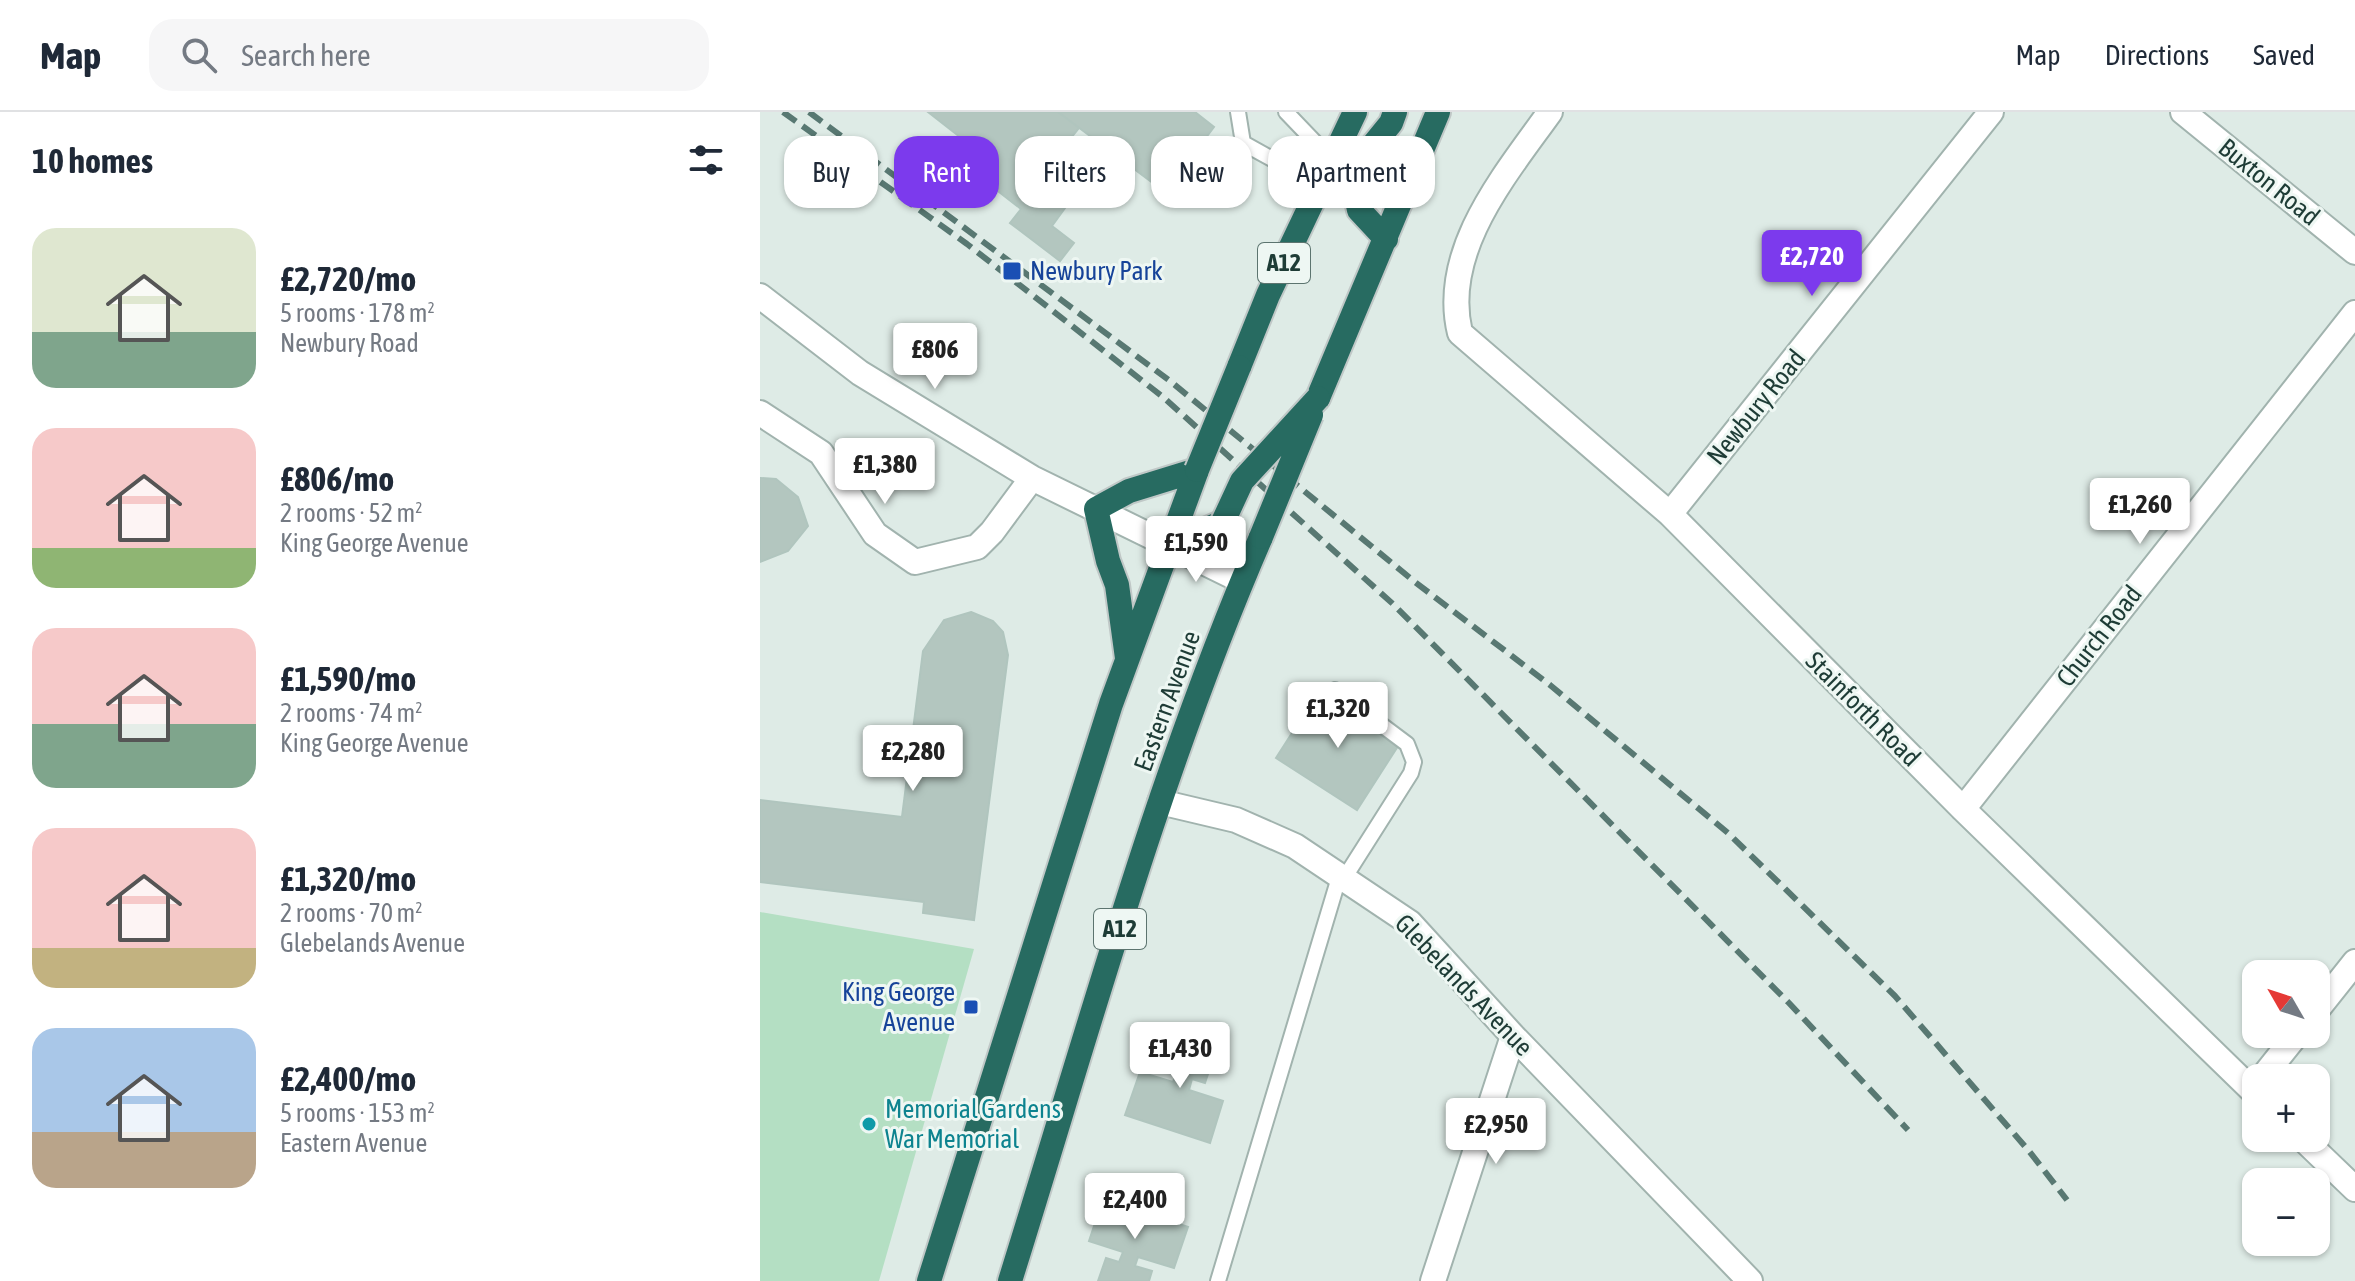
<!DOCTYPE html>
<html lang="en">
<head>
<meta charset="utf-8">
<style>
  :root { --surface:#fff; --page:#f6f6f7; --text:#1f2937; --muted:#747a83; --line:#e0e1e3; --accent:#7c3aed }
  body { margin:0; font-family:"Asap Condensed",sans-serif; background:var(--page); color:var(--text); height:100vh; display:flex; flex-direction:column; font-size:30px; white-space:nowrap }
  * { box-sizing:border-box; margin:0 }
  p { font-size:26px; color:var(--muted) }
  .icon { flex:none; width:44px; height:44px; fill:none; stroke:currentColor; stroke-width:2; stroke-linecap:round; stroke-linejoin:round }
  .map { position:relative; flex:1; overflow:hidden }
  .panel { display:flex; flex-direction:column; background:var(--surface); width:760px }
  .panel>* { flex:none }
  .guide { position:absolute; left:24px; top:24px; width:760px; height:72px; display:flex; gap:16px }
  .needle { width:52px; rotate:309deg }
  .buttons { position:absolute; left:1482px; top:848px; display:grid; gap:16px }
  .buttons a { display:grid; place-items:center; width:88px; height:88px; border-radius:16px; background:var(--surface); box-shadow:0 2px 6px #0004; font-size:40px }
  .price { position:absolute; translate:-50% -68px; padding:0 18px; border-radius:8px; background:#fff; color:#222; font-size:26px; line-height:52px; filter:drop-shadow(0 2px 4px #0008) }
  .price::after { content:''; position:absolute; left:50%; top:48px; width:24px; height:18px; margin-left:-12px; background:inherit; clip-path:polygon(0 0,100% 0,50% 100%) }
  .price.current { background:var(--accent); color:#fff }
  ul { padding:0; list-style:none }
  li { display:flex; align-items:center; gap:24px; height:200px; padding:0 32px }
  li span { display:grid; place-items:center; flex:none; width:224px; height:160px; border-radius:24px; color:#555 }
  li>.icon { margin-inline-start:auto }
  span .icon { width:96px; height:96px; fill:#fffc; stroke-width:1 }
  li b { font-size:34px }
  h2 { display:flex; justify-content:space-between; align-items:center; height:96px; padding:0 32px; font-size:34px }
  .tag { padding:0 28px; border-radius:24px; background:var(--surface); box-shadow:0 2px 6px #0004; font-size:28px; line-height:72px }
  .tag.current { background:var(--accent); color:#fff }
  header { display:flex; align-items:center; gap:48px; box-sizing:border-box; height:112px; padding:0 40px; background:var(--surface); border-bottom:2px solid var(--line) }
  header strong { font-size:38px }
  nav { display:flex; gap:44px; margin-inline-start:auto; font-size:28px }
  .search { width:560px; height:72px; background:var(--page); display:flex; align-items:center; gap:20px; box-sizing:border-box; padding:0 28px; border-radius:24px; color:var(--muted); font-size:30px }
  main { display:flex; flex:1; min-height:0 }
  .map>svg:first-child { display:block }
</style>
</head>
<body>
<header>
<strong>Map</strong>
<div class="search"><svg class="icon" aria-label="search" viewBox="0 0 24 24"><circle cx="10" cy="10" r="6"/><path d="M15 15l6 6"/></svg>Search here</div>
<nav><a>Map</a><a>Directions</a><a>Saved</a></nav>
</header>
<main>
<section class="panel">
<h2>10 homes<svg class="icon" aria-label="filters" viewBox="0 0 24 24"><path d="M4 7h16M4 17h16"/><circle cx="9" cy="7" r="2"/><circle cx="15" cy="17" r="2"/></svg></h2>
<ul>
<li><span style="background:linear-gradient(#dfe7d0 65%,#7fa58c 0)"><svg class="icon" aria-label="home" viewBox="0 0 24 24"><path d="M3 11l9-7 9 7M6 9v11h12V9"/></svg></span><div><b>£2,720/mo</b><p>5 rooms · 178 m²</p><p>Newbury Road</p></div></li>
<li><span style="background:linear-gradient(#f6c9c9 75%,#8fb573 0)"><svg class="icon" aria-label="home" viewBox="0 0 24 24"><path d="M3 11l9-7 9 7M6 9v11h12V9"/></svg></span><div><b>£806/mo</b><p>2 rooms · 52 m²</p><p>King George Avenue</p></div></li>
<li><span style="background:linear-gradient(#f6c9c9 60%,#7fa58c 0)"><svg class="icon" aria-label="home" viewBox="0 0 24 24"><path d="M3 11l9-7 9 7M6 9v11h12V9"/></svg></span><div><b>£1,590/mo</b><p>2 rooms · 74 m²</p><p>King George Avenue</p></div></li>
<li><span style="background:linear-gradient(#f6c9c9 75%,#c2b280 0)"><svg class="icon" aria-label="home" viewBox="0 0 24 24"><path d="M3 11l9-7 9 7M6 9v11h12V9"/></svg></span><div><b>£1,320/mo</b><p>2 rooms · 70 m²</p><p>Glebelands Avenue</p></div></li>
<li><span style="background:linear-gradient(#a9c7e8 65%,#b9a48a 0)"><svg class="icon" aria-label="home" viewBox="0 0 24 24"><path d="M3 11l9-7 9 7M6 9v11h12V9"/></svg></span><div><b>£2,400/mo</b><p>5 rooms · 153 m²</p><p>Eastern Avenue</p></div></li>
</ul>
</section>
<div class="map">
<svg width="1595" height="1169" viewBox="0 0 1595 1169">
  <rect width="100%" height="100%" fill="#deebe6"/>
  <path fill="#b4dfc3" d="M0,800L214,837L119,1169H0Z"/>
  <path fill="#b3c6bf" stroke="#b0c5be" stroke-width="2" d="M168,0H298L319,16L302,37L325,54L301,86L308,92L292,114L314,131L300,149L250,111L261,97L202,51L214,36Z
    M298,0H435L454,15L405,80Z
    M0,366L16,367L38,385L48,414L28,439L0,450Z
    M211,500L233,509L243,520L248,543L214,808L163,801L164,790L0,770V688L142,705L163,539L184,508Z
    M559,579L640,631L597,698L516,646Z
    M416,915L459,929L445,971L432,967L429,978L463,989L450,1031L365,1003L380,960L413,970L416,961L403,957Z
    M343,1087L428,1115L414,1156L378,1145L375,1154L392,1159L389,1169H338L346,1146L359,1150L363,1140L329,1129Z"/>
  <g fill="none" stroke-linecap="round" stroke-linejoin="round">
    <defs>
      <path id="lane" d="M478,0L483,31
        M526,0L573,49
        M483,31L521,52L573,49
        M434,42L468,40L483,31
        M575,578L647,632L654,650L651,661L585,765
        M458,1169L580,762"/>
      <path id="street" d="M790,0C745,63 680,139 700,221L910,402L1203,697L1496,982
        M1423,0L1595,140
        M0,184L100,261L272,366L482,469
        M0,301L61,341L115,422L155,450L217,435L232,420L272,366
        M910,402L1231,0
        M400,690L476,708L535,734L650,811L753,924L990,1169
        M1203,697L1595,201
        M1556,899L1595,850
        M1502,966L1537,922
        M1542,1026L1595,1077
        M673,1169L753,924"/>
      <path id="highway" d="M573,49L591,60L599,98L626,127
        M591,60L631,11L635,0
        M479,255L508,183L595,0
        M558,286L678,0
        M411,433L463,410
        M367,546L357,473L348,449L336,397L369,379L437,358
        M169,1169L351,592L437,358
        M250,1169C328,920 397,665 501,425"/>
    </defs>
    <use href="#lane" stroke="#a1b3ae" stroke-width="18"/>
    <use href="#street" stroke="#a1b3ae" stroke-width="28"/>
    <use href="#highway" stroke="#c0c8c7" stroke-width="28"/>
    <use href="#lane" stroke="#fff" stroke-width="14"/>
    <use href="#street" stroke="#fff" stroke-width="24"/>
    <use href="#highway" stroke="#276b61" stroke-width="24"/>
    <path stroke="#587872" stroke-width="6" stroke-dasharray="16 8" stroke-linecap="butt" d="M23,0L207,132L403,285L633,492L1029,891L1148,1018
      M49,0L410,269L655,470L790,573L968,721L1135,884L1269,1039L1307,1088"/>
    <defs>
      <path id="highway-bridge" d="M437,358L479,255
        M463,410L482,369L558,286
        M501,425L551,303"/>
    </defs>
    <use href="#highway-bridge" stroke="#c0c8c7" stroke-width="28" stroke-linecap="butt"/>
    <use href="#highway-bridge" stroke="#276b61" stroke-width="24"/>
  </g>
  <g fill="#1a4fb4" stroke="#eef7f3" stroke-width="3">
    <rect x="242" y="149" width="20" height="20" rx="4"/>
    <rect x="203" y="887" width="16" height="16" rx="4"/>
  </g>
  <circle fill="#0f9aa8" stroke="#eef7f3" stroke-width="3" cx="109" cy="1012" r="8"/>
  <g text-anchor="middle" stroke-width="6" stroke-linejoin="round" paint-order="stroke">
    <g fill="#eef7f3" stroke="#5c746f" stroke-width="2">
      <rect x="498" y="131" width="52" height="40" rx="6"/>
      <rect x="334" y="797" width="52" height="40" rx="6"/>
    </g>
    <g font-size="24" font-weight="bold" fill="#1e3c36">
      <text x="524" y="159">A12</text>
      <text x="360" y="825">A12</text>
    </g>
    <g font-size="26" fill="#1e3c36" stroke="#eef7f3">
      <text transform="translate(1509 70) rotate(39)" y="9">Buxton Road</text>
      <text transform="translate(996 295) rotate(-51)" y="9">Newbury Road</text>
      <text transform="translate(1339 524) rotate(-52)" y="9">Church Road</text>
      <text transform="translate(407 589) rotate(-70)" y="9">Eastern Avenue</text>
      <text transform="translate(1103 597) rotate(45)" y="9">Stainforth Road</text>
      <text transform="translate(704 873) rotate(46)" y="9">Glebelands Avenue</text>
    </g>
    <g font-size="26" fill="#164399" stroke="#eef7f3" text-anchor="start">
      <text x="270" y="168">Newbury Park</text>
      <text x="195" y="889" text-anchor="end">King George<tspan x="195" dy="30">Avenue</tspan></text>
    </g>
    <g font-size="26" fill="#0d838f" stroke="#eef7f3" text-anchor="start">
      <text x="125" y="1006">Memorial Gardens<tspan x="125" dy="30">War Memorial</tspan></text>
    </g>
  </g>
</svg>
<div class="buttons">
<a><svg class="needle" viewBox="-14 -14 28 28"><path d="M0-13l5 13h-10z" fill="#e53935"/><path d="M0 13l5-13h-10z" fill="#747a83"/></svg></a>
<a>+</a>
<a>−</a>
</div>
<b class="price current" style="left:1052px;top:186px">£2,720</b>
<b class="price" style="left:175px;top:279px">£806</b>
<b class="price" style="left:125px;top:394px">£1,380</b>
<b class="price" style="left:1380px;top:434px">£1,260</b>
<b class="price" style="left:436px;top:472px">£1,590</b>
<b class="price" style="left:578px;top:638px">£1,320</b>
<b class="price" style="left:153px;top:681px">£2,280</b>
<b class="price" style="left:420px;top:978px">£1,430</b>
<b class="price" style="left:736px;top:1054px">£2,950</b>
<b class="price" style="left:375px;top:1129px">£2,400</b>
<div class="guide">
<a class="tag">Buy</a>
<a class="tag current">Rent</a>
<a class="tag">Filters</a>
<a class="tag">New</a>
<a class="tag">Apartment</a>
</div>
</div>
</main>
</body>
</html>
